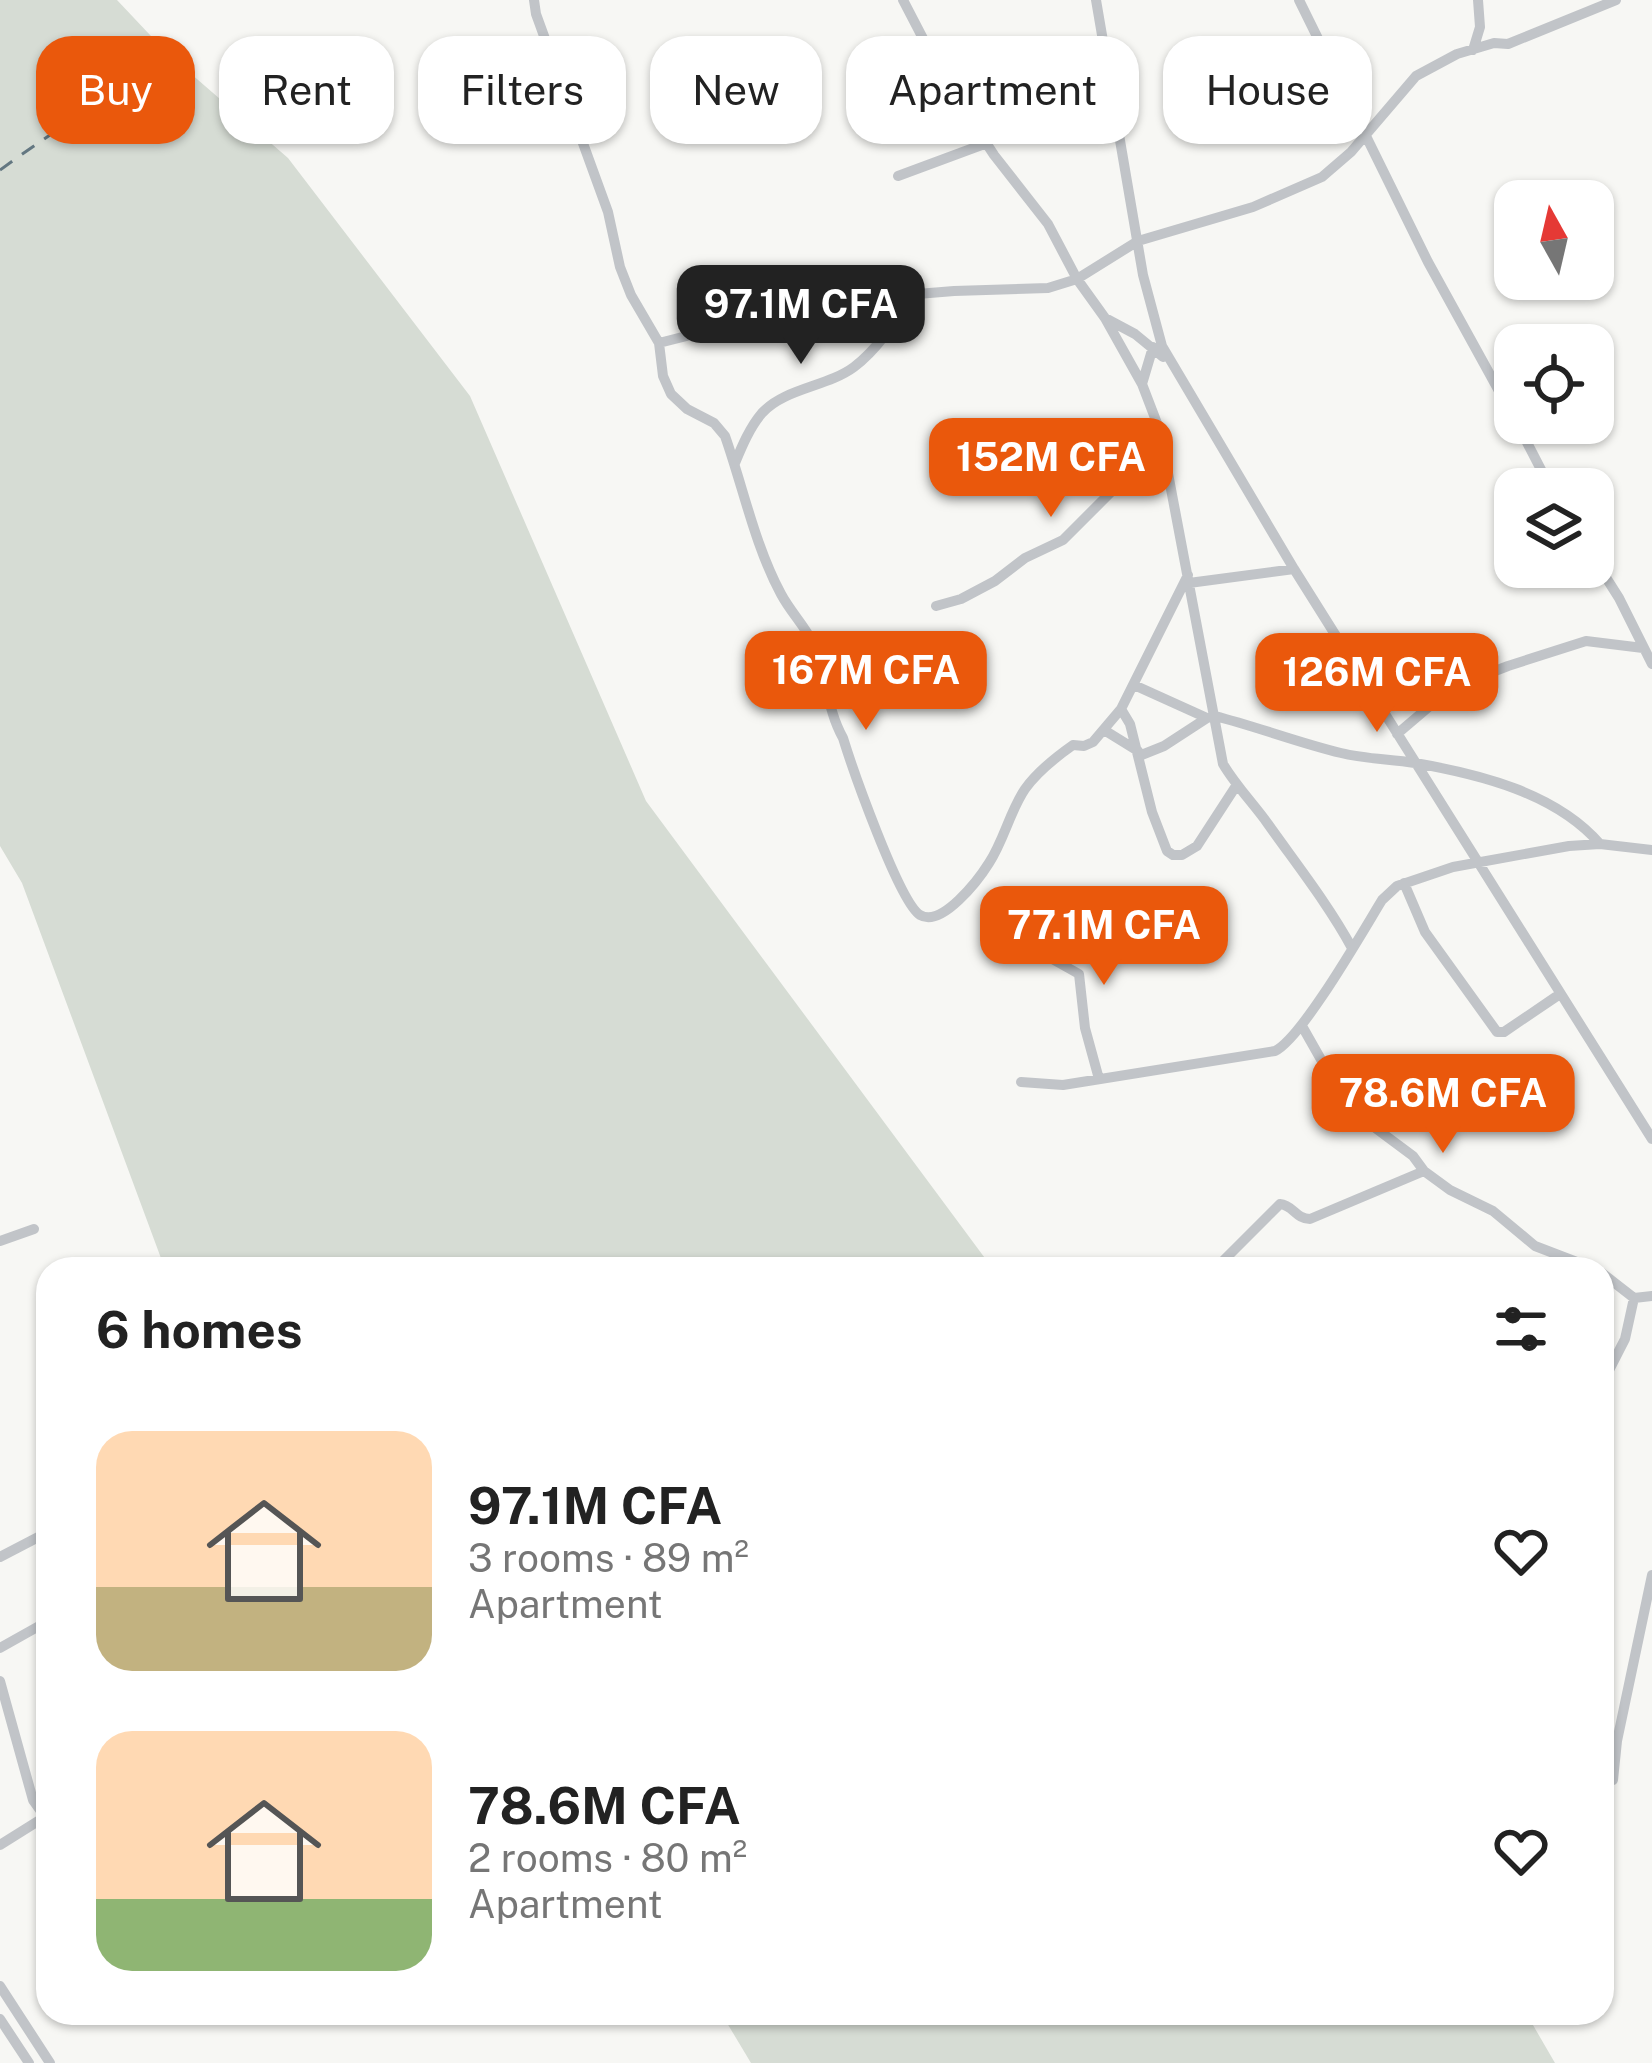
<!DOCTYPE html>
<html lang="en">
<head>
<meta charset="utf-8">
<style>
  :root { --surface:#fff; --page:#f6f6f6; --text:#222; --muted:#767676; --accent:#ea580c }
  body { margin:0; font-family:"Public Sans",sans-serif; background:var(--page); color:var(--text); height:100vh; display:flex; flex-direction:column; font-size:45px; white-space:nowrap }
  * { box-sizing:border-box; margin:0 }
  p { font-size:39px; color:var(--muted) }
  .icon { flex:none; width:66px; height:66px; fill:none; stroke:currentColor; stroke-width:2; stroke-linecap:round; stroke-linejoin:round }
  .map { position:relative; flex:1; overflow:hidden }
  .sheet { position:absolute; left:36px; top:1257px; width:1578px; height:768px; display:flex; flex-direction:column; background:var(--surface); border-radius:36px; box-shadow:0 3px 9px #0004 }
  .sheet>* { flex:none }
  .banner { position:absolute; left:36px; top:36px; width:1581px; height:108px; display:flex; gap:24px }
  .needle { width:78px; rotate:352deg }
  .buttons { position:absolute; left:1494px; top:180px; display:grid; gap:24px }
  .buttons a { display:grid; place-items:center; width:120px; height:120px; border-radius:24px; background:var(--surface); box-shadow:0 3px 9px #0004; font-size:60px }
  .price { position:absolute; translate:-50% -102px; padding:0 27px; border-radius:24px; background:var(--accent); color:#fff; font-size:39px; line-height:78px; filter:drop-shadow(0 3px 6px #0008) }
  .price::after { content:''; position:absolute; left:50%; top:72px; width:36px; height:27px; margin-left:-18px; background:inherit; clip-path:polygon(0 0,100% 0,50% 100%) }
  .price.selected { background:#222; color:#fff }
  ul { padding:0; list-style:none }
  li { display:flex; align-items:center; gap:36px; height:300px; padding:0 60px }
  li span { display:grid; place-items:center; flex:none; width:336px; height:240px; border-radius:36px; color:#555 }
  li>.icon { margin-inline-start:auto }
  span .icon { width:144px; height:144px; fill:#fffc; stroke-width:1 }
  li b { font-size:51px }
  h2 { display:flex; justify-content:space-between; align-items:center; height:144px; padding:0 60px; font-size:51px }
  .tag { padding:0 42px; border-radius:36px; background:var(--surface); box-shadow:0 3px 9px #0004; font-size:42px; line-height:108px }
  .tag.selected { background:var(--accent); color:#fff }
  .map>svg:first-child { display:block }
</style>
</head>
<body>
<div class="map">
<svg width="1652" height="2063" viewBox="0 0 1652 2063">
  <rect width="100%" height="100%" fill="#f7f7f4"/>
  <path fill="#d6dcd4" d="M0,0H117L167,53L288,158L470,396L646,801L993,1269H165L22,883L0,846Z
    M721,2013H1526L1555,2063H751Z"/>
  <g fill="none" stroke-linecap="round" stroke-linejoin="round">
    <path stroke="#637781" stroke-width="3" stroke-dasharray="15 12" stroke-linecap="butt" d="M0,170C55,130 113,94 167,53"/>
    <path stroke="#c1c4c8" stroke-width="10" d="M534,0L536,14L608,212L620,267L631,295L659,343L663,376L671,394L687,409L714,423L725,436C743,487 755,546 781,594C790,611 803,624 812,641C827,673 826,708 843,738C852,767 899,902 920,915C942,928 979,879 989,863C1004,840 1010,811 1025,789C1037,772 1056,757 1073,745L1084,746L1093,742L1121,709L1188,575
      M903,0L942,75L994,155L1048,224L1077,279L1105,318L1135,334L1163,357
      M1096,0L1143,275L1162,346L1294,569L1652,1139
      M1299,0L1428,262L1515,420
      M1473,50L1480,27L1478,0
      M898,176L987,143
      M1105,318L1142,384L1160,431L1223,764C1236,786 1253,803 1268,824C1297,865 1328,904 1352,948
      M659,343L820,302L954,291L1048,288L1077,279L1138,241L1253,207L1322,177L1351,152L1416,76L1457,54L1494,43L1508,44L1616,0
      M1142,384L1153,347
      M1517,423L1551,489
      M735,463C742,446 750,427 762,413C785,388 827,387 854,367C879,348 896,320 913,294
      M1593,557L1619,598L1652,664
      M1189,583L1294,569
      M936,606L961,599L995,581L1025,558L1063,540L1114,489L1160,431
      M1134,685L1207,718
      M1121,709L1130,724L1152,812L1167,851L1173,855H1182L1197,846L1236,786
      M1104,730L1138,751
      M1397,734L1451,688L1508,666L1586,641L1643,648
      M1139,756L1164,746L1207,718L1215,716C1258,727 1299,743 1341,753C1365,759 1391,759 1415,763C1479,774 1556,793 1600,844
      M1404,883L1425,932L1497,1032H1504L1560,994
      M1038,951L1079,974L1085,1028L1099,1079
      M1302,1026L1340,1093L1366,1121L1413,1156L1424,1171L1450,1190L1493,1211L1535,1246L1595,1269
      M1021,1082L1063,1085L1275,1051C1302,1038 1363,931 1382,900L1397,886L1453,867L1569,846L1600,844L1652,850
      M0,1241L34,1229
      M1215,1269L1280,1204C1293,1205 1296,1219 1310,1219L1424,1171
      M1602,1273L1634,1298L1652,1296
      M1602,1384L1625,1339L1634,1298
      M0,1557L48,1532
      M0,1648L48,1621
      M0,1681L33,1800L48,1821
      M1613,1780L1617,1741L1652,1575
      M0,1845L43,1818
      M0,1986L50,2063
      M0,2019L29,2063"/>
  </g>
</svg>
<div class="buttons">
<a><svg class="needle" viewBox="-14 -14 28 28"><path d="M0-13l5 13h-10z" fill="#e53935"/><path d="M0 13l5-13h-10z" fill="#767676"/></svg></a>
<a><svg class="icon" aria-label="locate" viewBox="0 0 24 24"><circle cx="12" cy="12" r="6"/><path d="M12 2v4M12 18v4M2 12h4M18 12h4"/></svg></a>
<a><svg class="icon" aria-label="layers" viewBox="0 0 24 24"><path d="M12 4l9 5-9 5-9-5zM3 14l9 5 9-5"/></svg></a>
</div>
<b class="price selected" style="left:801px;top:367px">97.1M CFA</b>
<b class="price" style="left:1051px;top:520px">152M CFA</b>
<b class="price" style="left:866px;top:733px">167M CFA</b>
<b class="price" style="left:1377px;top:735px">126M CFA</b>
<b class="price" style="left:1104px;top:988px">77.1M CFA</b>
<b class="price" style="left:1443px;top:1156px">78.6M CFA</b>
<div class="banner">
<a class="tag selected">Buy</a>
<a class="tag">Rent</a>
<a class="tag">Filters</a>
<a class="tag">New</a>
<a class="tag">Apartment</a>
<a class="tag">House</a>
</div>
<section class="sheet">
<h2>6 homes<svg class="icon" aria-label="filters" viewBox="0 0 24 24"><path d="M4 7h16M4 17h16"/><circle cx="9" cy="7" r="2"/><circle cx="15" cy="17" r="2"/></svg></h2>
<ul>
<li><span style="background:linear-gradient(#ffd9b3 65%,#c2b280 0)"><svg class="icon" aria-label="home" viewBox="0 0 24 24"><path d="M3 11l9-7 9 7M6 9v11h12V9"/></svg></span><div><b>97.1M CFA</b><p>3 rooms · 89 m²</p><p>Apartment</p></div><svg class="icon" aria-label="heart" viewBox="0 0 24 24"><path d="M12 20l-8-8c-3-5 5-10 8-4 3-6 11-1 8 4z"/></svg></li>
<li><span style="background:linear-gradient(#ffd9b3 70%,#8fb573 0)"><svg class="icon" aria-label="home" viewBox="0 0 24 24"><path d="M3 11l9-7 9 7M6 9v11h12V9"/></svg></span><div><b>78.6M CFA</b><p>2 rooms · 80 m²</p><p>Apartment</p></div><svg class="icon" aria-label="heart" viewBox="0 0 24 24"><path d="M12 20l-8-8c-3-5 5-10 8-4 3-6 11-1 8 4z"/></svg></li>
</ul>
</section>
</div>
</body>
</html>
